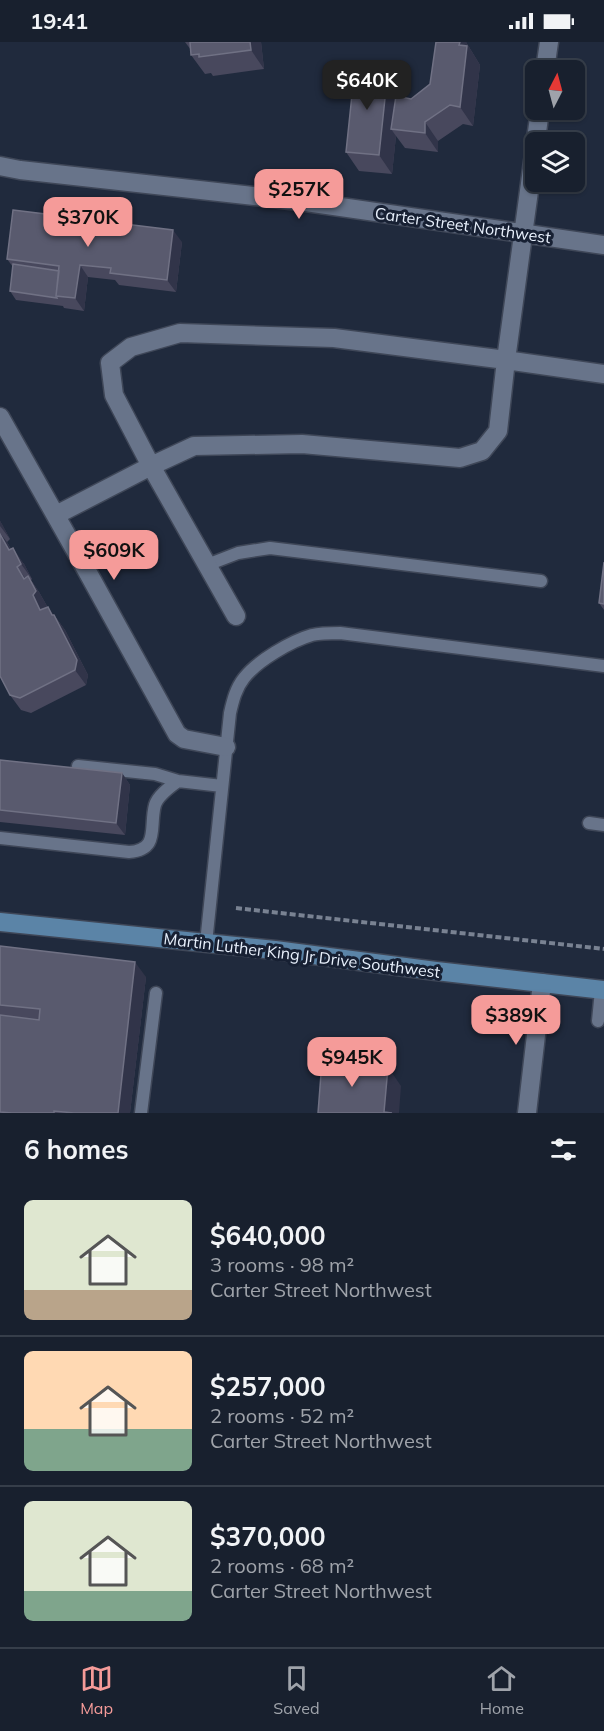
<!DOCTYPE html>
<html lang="en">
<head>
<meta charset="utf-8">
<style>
  :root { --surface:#18202e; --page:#252d3a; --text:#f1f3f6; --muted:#9fa3aa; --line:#363e4a; --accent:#f59b99 }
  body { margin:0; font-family:Mulish,sans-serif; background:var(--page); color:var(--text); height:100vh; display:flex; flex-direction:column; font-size:22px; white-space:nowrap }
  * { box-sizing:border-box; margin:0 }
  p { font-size:20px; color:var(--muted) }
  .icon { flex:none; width:33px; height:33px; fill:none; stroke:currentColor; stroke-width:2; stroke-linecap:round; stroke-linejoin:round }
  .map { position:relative; height:1071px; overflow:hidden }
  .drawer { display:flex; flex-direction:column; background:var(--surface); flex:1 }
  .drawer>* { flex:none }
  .needle { width:39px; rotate:6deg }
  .fabs { position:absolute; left:525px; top:18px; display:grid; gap:12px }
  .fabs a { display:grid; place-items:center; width:60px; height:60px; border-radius:9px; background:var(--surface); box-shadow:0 2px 4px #0004,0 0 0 2px var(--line); font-size:30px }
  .price { position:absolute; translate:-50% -51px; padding:0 14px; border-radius:12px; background:var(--accent); color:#111; font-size:20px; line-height:39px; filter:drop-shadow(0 2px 3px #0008) }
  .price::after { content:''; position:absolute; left:50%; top:36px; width:18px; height:14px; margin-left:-9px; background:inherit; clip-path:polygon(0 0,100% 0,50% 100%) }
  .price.current { background:#222; color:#fff }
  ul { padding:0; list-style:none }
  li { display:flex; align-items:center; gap:18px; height:150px; padding:0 24px }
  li+li { border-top:2px solid var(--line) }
  li span { display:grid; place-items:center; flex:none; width:168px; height:120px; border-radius:9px; color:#555 }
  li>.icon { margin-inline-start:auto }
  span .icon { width:72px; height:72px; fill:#fffc; stroke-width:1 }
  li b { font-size:26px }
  h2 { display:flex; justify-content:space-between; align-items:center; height:72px; padding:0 24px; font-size:26px }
  .status { display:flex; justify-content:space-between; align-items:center; height:42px; padding:0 30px; background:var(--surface); direction:ltr }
  .status svg { height:16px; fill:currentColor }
  .menu { display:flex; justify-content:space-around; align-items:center; height:84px; border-top:2px solid var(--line); background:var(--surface); font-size:16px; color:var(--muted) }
  .menu a { display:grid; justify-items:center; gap:3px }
  .menu .current { color:var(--accent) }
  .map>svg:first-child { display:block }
</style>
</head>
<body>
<div class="status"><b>19:41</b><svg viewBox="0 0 49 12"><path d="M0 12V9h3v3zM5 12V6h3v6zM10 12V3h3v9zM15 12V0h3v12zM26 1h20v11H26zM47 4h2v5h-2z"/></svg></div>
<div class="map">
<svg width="604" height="1071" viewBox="0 0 604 1071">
  <rect width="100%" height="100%" fill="#202a3d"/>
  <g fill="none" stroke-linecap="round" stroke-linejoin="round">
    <defs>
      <path id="lane" d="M207,523L238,511L270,506L541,539
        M78,724L155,732L178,739
        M589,781L604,783
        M0,796L129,810C160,808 149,785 155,763C158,753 170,745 178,739L222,744
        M206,901L230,671C233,658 236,646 244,636C257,619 291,599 312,593C321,591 330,591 340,591L604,624
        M598,979L601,948
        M141,1071L156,951"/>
      <path id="street" d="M545,28L549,0
        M0,124L20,128L299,159L604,203
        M0,375L87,529L177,692L184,697L226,705
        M56,473L151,424L194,404L302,402L460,416L482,409L498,389L506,318L604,332
        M236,574L151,424L114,353L110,321L131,305L180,291L334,296L506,318L540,68
        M527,1071L542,941"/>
      <path id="secondary" d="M0,880L275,908L436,929L604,948"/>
    </defs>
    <use href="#lane" stroke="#3f4758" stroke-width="15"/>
    <use href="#street" stroke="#3f4758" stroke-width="21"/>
    <use href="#secondary" stroke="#3f4758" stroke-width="21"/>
    <path stroke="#798292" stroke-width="4" stroke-dasharray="6 3" stroke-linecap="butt" d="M236,866L604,907"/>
    <use href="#lane" stroke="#68748a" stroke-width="12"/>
    <use href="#street" stroke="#68748a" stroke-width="18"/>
    <use href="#secondary" stroke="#5b84a7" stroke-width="18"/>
  </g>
  <path fill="#48485d" d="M185,0H261L264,27L213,34L211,31L205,32L191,13V8Z
    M436,0H466L480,23L473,84L463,82L438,99V110L405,106L396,94L392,132L359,129L346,110L388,28L401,47L400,55L411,57L430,42Z
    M86,177L93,187L182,200L176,250L119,243L115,238L88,235L84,269L64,266L63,264L16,258L10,249L13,225L7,217Z
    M0,479L10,497L7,500L11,507L24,522L32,537L31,538L39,550L47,564L45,566L53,573H54L65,588L88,633L86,643L31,671L21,668L10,653L0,634Z
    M604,520V568L599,561Z
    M0,718L122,731L130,743L125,793L0,780Z
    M0,904L146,935L130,1071H0Z"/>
  <path fill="#313449" d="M250,0H261L264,27L251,8Z
    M460,0H466L480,23L473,84L460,65Z
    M388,28L401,47L397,87H391L396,94L392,132L379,113Z
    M425,80L438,99V110L425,91Z
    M86,177L94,189L85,186Z
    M173,188L182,200L176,250L167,238Z
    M80,223L88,235L84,269L75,256Z
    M0,479L2,482L10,497L0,484Z
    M0,491L7,500L20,523L9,508Z
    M13,506L24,522L32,537L21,522Z
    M17,525L28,540V534L39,550L47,564L43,568H40Z
    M48,565L65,588L88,633L86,643L75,628L52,573Z
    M122,731L130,743L125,793L116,781Z
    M135,920L146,935L130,1071H118Z
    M388,1025L401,1044L399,1071H384V1070Z"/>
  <path fill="#595a6e" stroke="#707184" stroke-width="1.5" d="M190,0H250L251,8L199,15V12L191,13Z
    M436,0H460L459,3L467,4L460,65L450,63L425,80V91L391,87L396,54L411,57L430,42Z
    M355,24L388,28L379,113L346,110Z
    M13,168L86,177L85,186L116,190L117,181L173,188L167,238L110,231L111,226L80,223L75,256L56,254L59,224L7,217Z
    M13,222L59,229L56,254L57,256L10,249Z
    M0,492L9,508L13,506L21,522L17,525L24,537L28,534L36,549L33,553L40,568L48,565L52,573H54L77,618L75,628L20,656L10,653L0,634Z
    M604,520V562L599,561Z
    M0,718L122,731L116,781L0,768Z
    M0,904L135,920L118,1071H74L54,1069V1071H12L0,1070V973L39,978L40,967L0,963Z
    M322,1019L388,1025L384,1070L392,1071H318Z"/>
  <g text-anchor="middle" stroke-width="6" stroke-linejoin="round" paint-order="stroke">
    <g font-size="16" fill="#e8f0fc" stroke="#172033">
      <text transform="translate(463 183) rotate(8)" y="6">Carter Street Northwest</text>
      <text transform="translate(302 913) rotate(7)" y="6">Martin Luther King Jr Drive Southwest</text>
    </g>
  </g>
</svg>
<div class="fabs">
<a><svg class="needle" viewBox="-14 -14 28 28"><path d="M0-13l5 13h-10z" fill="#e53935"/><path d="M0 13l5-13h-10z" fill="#9fa3aa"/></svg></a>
<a><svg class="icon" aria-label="layers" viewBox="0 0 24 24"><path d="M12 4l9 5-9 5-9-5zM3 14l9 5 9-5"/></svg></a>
</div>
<b class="price current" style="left:367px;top:69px">$640K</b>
<b class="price" style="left:299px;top:178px">$257K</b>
<b class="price" style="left:88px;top:206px">$370K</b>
<b class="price" style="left:114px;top:539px">$609K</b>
<b class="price" style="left:516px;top:1004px">$389K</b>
<b class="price" style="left:352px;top:1046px">$945K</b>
</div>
<section class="drawer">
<h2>6 homes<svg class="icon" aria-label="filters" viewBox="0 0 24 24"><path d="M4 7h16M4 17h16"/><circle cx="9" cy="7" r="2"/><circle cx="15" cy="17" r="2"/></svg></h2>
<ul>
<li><span style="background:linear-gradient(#dfe7d0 75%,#b9a48a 0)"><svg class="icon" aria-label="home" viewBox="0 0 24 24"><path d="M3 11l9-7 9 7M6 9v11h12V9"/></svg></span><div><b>$640,000</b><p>3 rooms · 98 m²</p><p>Carter Street Northwest</p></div></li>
<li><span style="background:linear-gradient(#ffd9b3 65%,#7fa58c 0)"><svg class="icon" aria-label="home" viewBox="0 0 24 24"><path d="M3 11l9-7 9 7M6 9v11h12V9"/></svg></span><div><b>$257,000</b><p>2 rooms · 52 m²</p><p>Carter Street Northwest</p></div></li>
<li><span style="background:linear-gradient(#dfe7d0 75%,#7fa58c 0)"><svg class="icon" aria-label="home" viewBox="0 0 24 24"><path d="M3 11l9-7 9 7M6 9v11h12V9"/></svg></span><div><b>$370,000</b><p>2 rooms · 68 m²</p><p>Carter Street Northwest</p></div></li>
</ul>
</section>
<nav class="menu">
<a class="current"><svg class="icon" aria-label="map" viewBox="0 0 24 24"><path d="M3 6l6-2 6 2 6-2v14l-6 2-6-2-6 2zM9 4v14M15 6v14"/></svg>Map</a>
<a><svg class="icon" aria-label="saved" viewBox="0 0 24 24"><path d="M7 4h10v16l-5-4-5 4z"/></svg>Saved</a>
<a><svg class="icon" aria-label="home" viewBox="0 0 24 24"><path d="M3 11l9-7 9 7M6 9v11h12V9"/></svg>Home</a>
</nav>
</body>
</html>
